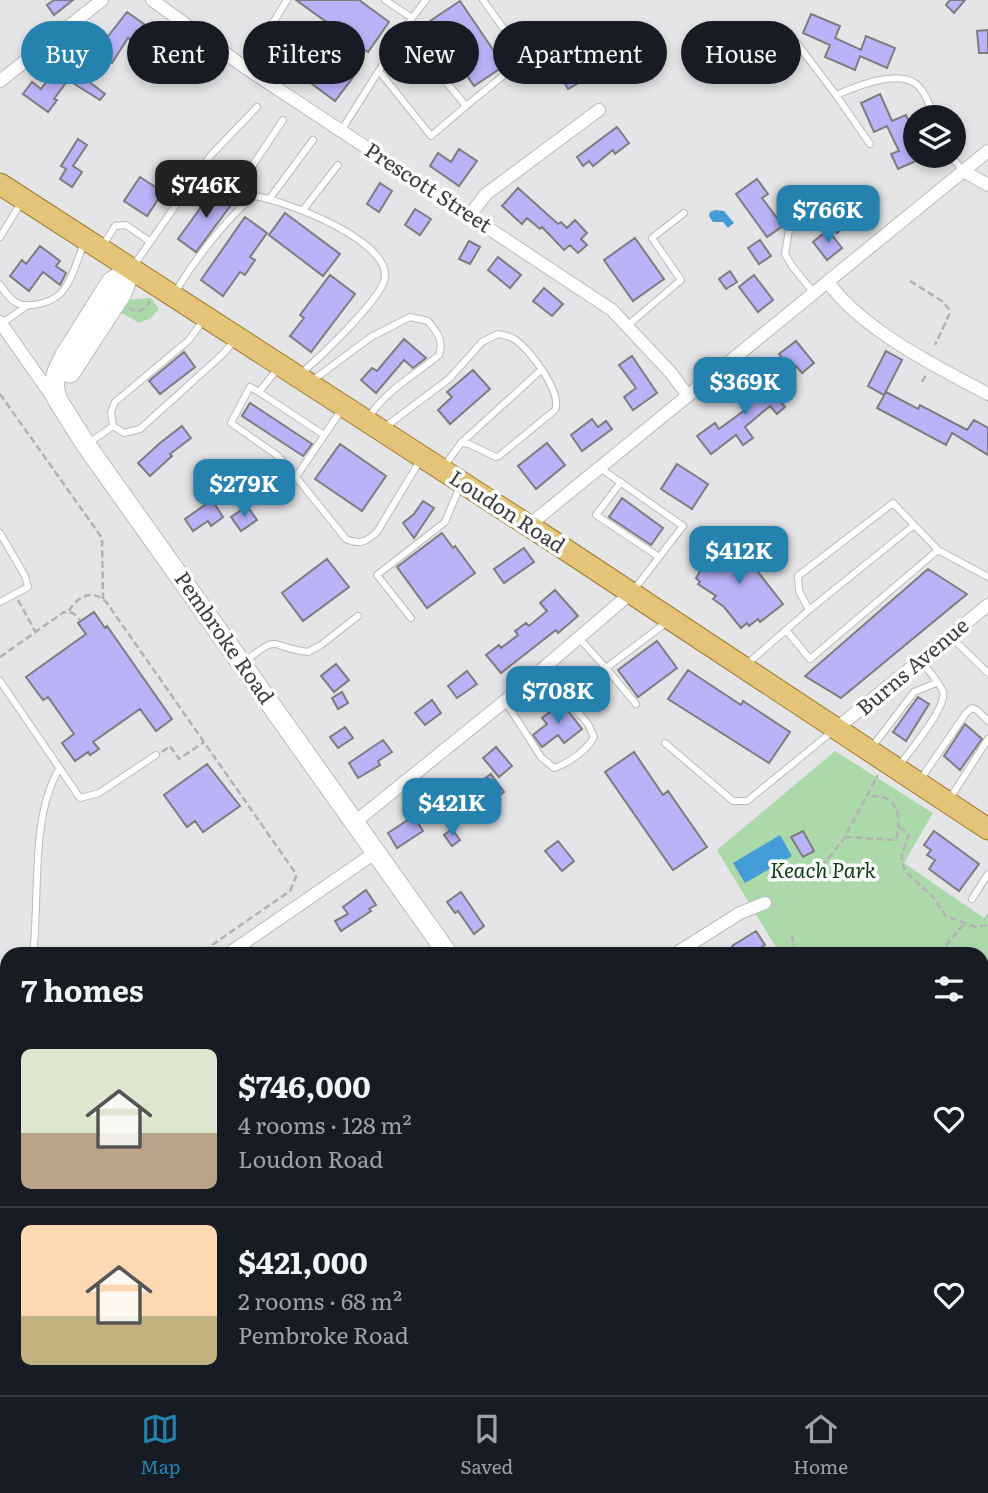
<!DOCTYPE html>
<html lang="en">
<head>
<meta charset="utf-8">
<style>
  :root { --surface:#171b24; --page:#242831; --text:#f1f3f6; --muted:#9ea1a6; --line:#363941; --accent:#2582af }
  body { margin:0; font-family:Literata,serif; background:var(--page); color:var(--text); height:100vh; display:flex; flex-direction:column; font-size:26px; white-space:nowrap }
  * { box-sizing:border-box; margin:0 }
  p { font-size:23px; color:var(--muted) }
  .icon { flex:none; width:38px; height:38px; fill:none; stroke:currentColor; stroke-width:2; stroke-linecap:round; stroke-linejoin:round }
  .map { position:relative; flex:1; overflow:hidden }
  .sheet { position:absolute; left:0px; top:947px; width:989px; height:450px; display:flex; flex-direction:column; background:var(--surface); border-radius:21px 21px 0 0; box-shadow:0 4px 10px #0003 }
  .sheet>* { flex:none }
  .top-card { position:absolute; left:21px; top:21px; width:947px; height:63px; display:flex; gap:14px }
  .buttons { position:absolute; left:903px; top:105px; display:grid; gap:14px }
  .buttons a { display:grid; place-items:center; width:63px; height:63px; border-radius:50%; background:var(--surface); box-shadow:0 4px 10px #0003; font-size:35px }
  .price { position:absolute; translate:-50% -60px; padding:0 16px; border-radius:14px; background:var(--accent); color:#fff; font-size:23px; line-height:46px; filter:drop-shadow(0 2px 4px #0008) }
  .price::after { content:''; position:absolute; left:50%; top:42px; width:21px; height:16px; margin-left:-10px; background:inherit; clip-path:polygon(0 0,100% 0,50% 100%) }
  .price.current { background:#222; color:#fff }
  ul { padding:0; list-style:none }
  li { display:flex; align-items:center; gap:21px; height:175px; padding:0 21px }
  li+li { border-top:2px solid var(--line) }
  li span { display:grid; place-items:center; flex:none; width:196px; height:140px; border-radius:10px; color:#555 }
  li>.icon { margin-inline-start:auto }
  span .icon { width:84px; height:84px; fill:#fffc; stroke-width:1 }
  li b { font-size:30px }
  h2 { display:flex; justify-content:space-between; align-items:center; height:84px; padding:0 21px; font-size:30px }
  .chip { padding:0 24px; border-radius:32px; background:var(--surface); box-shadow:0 4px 10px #0003; font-size:24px; line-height:63px }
  .chip.current { background:var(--accent); color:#fff }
  .tabs { display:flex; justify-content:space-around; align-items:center; height:98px; border-top:2px solid var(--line); background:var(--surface); font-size:19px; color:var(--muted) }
  .tabs a { display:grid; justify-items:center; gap:4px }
  .tabs .current { color:var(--accent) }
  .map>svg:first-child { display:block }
</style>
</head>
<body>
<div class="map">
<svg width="988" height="1395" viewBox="0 0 988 1395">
  <rect width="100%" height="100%" fill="#e5e5e8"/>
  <path fill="#abd9aa" d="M151,298L159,309L151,318L139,323L120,312L124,300Z
    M835,751L933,813L904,863L984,918L988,912V1381L982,1385V954H780L717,850Z
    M859,1390H974L965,1395H863Z"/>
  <path fill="#449dd7" d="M715,210L724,211L734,223L728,228L723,222H713L709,216L710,212Z
    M780,835L792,856L745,883L733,863Z"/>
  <path fill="#bbb3f8" stroke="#7d7d80" stroke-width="2" d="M54,0H73L54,15L47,5Z
    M296,0H359L389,22L368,52Z
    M950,0H965L954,13L946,5Z
    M460,1L504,66L474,86L430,21Z
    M127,12L144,24L138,32L142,34L135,43L128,38L112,63L86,47L95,34L105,40Z
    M811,14L840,26L835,38L861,50L866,36L895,48L887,68L860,56L855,70L825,57L830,45L803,33Z
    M294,24L357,72L335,101L272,54Z
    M988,30V53H979L977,31Z
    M64,57L78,67L75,71L105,94L100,100L68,80L54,99L57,100L48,112L23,94L32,82L41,89Z
    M574,66L582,81L568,89L559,74Z
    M880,94L892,121L906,115L915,136V156L918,160L898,169L891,154L899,151L887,126L874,132L861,103Z
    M617,127L629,143L615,154L613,150L593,166L589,161L583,166L577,157Z
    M78,139L87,145L73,166L82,172L72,187L60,179L66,169L61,166Z
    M459,149L477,161L459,186L430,166L438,153L451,162Z
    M140,177L163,192L147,216L124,201Z
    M757,179L768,194L762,198L783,226L767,237L736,194Z
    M380,183L392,191L379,212L367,204Z
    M518,188L558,224L561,222L567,228L575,220L587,233L581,239L587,245L578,253L570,245L564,250L542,227L540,229L527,218L522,224L502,206Z
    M221,191L234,201L196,252L178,239L212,192L217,196Z
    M836,206L849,223L837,233L823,215Z
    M415,209L431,219L420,235L405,225Z
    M285,213L340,254L323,276L269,235Z
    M245,217L267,233L250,257L255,260L245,275L240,272L223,296L201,280Z
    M828,230L842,248L827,260L813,242Z
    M635,238L664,279L633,301L604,260Z
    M760,240L771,256L759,264L748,248Z
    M469,241L480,247L470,264L459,259Z
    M40,246L60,261L56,266L66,273L60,285L43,272L29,291L10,276L22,260L26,264Z
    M498,257L521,275L510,288L488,270Z
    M730,271L737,282L726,289L719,279Z
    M330,275L355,294L311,352L290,336L304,318L300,315Z
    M754,275L773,300L758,312L739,287Z
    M544,288L563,304L552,316L533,301Z
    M404,339L426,358L413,368L404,360L376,393L361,380L372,368L377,371Z
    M796,341L814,363L802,373L796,366L791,370L779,354Z
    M886,351L902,360L884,395L868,386Z
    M184,352L195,367L160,394L149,381Z
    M632,356L657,393L633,410L624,397L636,388L619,365Z
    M473,370L490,389L450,424L438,410L452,397L447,392Z
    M773,378L787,395L780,401L785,407L777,414L770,406L745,427L753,438L743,445L736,435L711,454L697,436L715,423L719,429L749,407L744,401Z
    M886,392L918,409L920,405L967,430L974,420L988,428V455L952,433L946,445L877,408Z
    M250,403L312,444L303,456L242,416Z
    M592,419L598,427L606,421L612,429L582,451L571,435Z
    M182,426L191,438L170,454L172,456L150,476L138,463L160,443Z
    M547,443L565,465L536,489L518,466Z
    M340,444L386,476L362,511L315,479Z
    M677,464L708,484L692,509L661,489Z
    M622,498L663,528L651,545L609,517Z
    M212,500L223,517L211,526L208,521L193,531L185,519Z
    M423,501L434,508L414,538L403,523L414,514Z
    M247,506L257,520L241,531L231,517Z
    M442,533L453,548L455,546L475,573L427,608L397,567Z
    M724,543L742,555L750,549L764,567L758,572L783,604L760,622L758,619L749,626L747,623L741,628L724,607L713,599L716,596L698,584L700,582L696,578L706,561L712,564Z
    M524,548L534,562L504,583L494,569Z
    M327,559L349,587L303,621L282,593Z
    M928,569L967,594L841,698L805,676Z
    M555,590L578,616L558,633L556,630L501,673L486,655L499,645L501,648L518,635L515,631L526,623L529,626L547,611L540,603Z
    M94,612L105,628L107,626L172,719L156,731L140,709L93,742L99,749L90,755L88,752L75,761L62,743L74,734L48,697L43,700L26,677L86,634L78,623Z
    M657,641L677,668L638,697L618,670Z
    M336,664L349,680L334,692L321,676Z
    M688,670L741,705L743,701L790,732L769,763L668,699Z
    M467,671L477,684L457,698L448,686Z
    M342,692L348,703L338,709L332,698Z
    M918,697L929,704L906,741L893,732Z
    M432,700L441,713L425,725L415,713Z
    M562,703L582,729L564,743L558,735L542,747L533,735L547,724L542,718Z
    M965,724L982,739L960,770L944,756Z
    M345,727L353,738L338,748L330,737Z
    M383,740L392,752L378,761L380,765L358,778L349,763Z
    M496,747L512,766L499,777L483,758Z
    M634,752L663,795L668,791L707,847L673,870L605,772Z
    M207,764L240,806L203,832L195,821L187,827L164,795Z
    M491,774L504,792L491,802L477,784Z
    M451,785L462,797L443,814L432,802Z
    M414,816L423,831L397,848L388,833Z
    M452,829L460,840L452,846L444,835Z
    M803,831L814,851L803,857L791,837Z
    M934,831L979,864L959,891L929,869L935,860L927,855L931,850L924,845Z
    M558,841L574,861L562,871L545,851Z
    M366,890L376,905L369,909L371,911L341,931L335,921L348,914L343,907Z
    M461,892L484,926L474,934L458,911L455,913L447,902Z
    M756,931L765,945L751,954H736L732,946Z"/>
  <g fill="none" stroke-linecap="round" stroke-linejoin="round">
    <defs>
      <path id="lane" d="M412,18L426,0
        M796,42L836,95C855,87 897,69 916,84C925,91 930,106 934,117
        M245,68L287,0
        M379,71L431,136L466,106L404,31
        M836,95L870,144
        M466,106L525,58L483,0
        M341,131L412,18L385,0
        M951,156L963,171
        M254,196L239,186L283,120
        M270,198L313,140
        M303,210L338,165
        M789,230L785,254L792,266L813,292
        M0,237L21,203
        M102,247L115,226L126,225L149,241
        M134,265L211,155L257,107
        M0,285C5,292 11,301 19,304C32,308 52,302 61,293C72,281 78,258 84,243
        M175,293C192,263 227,218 254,196C284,200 396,242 384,281C377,303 321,356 302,373
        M204,319L189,340L115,402L111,412L113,426L124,433L140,429L223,354L235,340
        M1,324L28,305
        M627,326L681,280L652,238L684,213
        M279,367L259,392L250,387L231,423L278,456L296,477L342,409
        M313,380L371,337L410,317L428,321C437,332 444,340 439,355C415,375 386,390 369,417
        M259,392L324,435
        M385,427L449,379L482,342L498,334C503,335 509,336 514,339C530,349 562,392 555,410L499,456L496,457L469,444L461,443L443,468
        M89,443L113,426
        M461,443L541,370
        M600,468L683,526L633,591
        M296,477L346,539C360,545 366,542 377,532L421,459
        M621,482L596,515L659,557
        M0,533L25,576L28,587L0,602
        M809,610L913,526
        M411,618L377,575L445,522L461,484
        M786,630L810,659L938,550
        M950,636L988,673
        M579,638L606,668L667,622
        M243,663C282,632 267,647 308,652L321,645L358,616
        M746,665L809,610L799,591L798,576L893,503L938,550L988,577
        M606,668L636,704
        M0,681L80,798L99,793L156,755
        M505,701L541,757L554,768C569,763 586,751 594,737L588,724L542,670
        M665,743L733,801H747L833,731
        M872,747L914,692L936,683
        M898,767C908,753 947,708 943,692C941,684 926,668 921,661
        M920,780L966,713L972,708L977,710L988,721
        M949,800L988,739
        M972,899L988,874
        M33,954C40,898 30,818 59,769
        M0,1023L7,1021"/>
      <path id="street" d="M152,0L243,66L612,310L671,373L688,396
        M0,81L102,0
        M963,171L988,185
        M470,215L486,194L599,110
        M828,282C861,329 937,367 988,394
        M0,322L54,399
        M528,526L988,151
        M837,728L988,605
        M355,822L505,701L631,593
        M228,954L376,852
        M675,954L740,913L765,903
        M0,1111L7,1106
        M0,1321L7,1318"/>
      <path id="secondary" d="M131,269L111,282L65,355L57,372L54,385L57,399L86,445L448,954
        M70,373L122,293L131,269
        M754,1390L758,1395"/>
      <path id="primary" d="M0,184L557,544L988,829"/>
    </defs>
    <use href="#lane" stroke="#bbbbbe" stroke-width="8"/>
    <use href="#street" stroke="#bbbbbe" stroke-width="14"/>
    <use href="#secondary" stroke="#bbbbbe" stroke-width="21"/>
    <use href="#primary" stroke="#9d7b29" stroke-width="23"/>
    <path stroke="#b2b2b4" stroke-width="2.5" stroke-dasharray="7 3.5" stroke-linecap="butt" d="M910,281L942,301L949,309V315L935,345
      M129,308L137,312L146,308L150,301
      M922,382L927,373
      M0,394L102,538L103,599
      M18,600L35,631
      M69,611C77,596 94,588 107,603L294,871L296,877L290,891L199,954
      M0,657L64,612L73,613L80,620
      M162,752L170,746L179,759L204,742
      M900,827L909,835L902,854V862L905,871L934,898L946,916L976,927L988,925
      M845,837L896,840C900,828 901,803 885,798C880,796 872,796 867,796
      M818,876L819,870L843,840L878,775
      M792,935L795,954
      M939,954L964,924
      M0,1093L7,1088
      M983,1273L988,1284"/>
    <use href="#lane" stroke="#fff" stroke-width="6"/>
    <use href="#street" stroke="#fff" stroke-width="12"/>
    <use href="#secondary" stroke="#fff" stroke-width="19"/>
    <use href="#primary" stroke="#e3c478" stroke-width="21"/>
  </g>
  <g text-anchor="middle" stroke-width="7" stroke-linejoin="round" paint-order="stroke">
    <g font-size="21" fill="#3d3d3e" stroke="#fff">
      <text transform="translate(428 188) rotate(33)" y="7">Prescott Street</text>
      <text transform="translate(507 512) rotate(33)" y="7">Loudon Road</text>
      <text transform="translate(224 638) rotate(55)" y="7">Pembroke Road</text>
      <text transform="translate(913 667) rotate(-40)" y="7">Burns Avenue</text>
    </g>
    <g font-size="21" font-style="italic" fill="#0c3d10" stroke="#fff">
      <text x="823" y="878">Keach Park</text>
    </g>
  </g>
</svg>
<div class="buttons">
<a><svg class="icon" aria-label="layers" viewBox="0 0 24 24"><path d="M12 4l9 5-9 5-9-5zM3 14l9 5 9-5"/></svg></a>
</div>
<b class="price current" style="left:206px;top:220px">$746K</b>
<b class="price" style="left:828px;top:245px">$766K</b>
<b class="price" style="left:745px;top:417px">$369K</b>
<b class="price" style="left:244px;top:519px">$279K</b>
<b class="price" style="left:739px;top:586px">$412K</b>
<b class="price" style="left:558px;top:726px">$708K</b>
<b class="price" style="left:452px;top:838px">$421K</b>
<div class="top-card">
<a class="chip current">Buy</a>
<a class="chip">Rent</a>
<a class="chip">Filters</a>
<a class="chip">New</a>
<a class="chip">Apartment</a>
<a class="chip">House</a>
</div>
<section class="sheet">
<h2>7 homes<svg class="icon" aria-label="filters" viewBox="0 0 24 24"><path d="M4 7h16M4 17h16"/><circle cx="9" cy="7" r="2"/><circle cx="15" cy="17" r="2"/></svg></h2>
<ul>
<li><span style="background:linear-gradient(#dfe7d0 60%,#b9a48a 0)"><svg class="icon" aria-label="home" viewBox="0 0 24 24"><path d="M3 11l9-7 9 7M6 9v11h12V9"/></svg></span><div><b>$746,000</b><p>4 rooms · 128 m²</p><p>Loudon Road</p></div><svg class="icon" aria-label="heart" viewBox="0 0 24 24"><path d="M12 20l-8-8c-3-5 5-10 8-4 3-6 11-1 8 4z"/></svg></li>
<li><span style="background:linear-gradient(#ffd9b3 65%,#c2b280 0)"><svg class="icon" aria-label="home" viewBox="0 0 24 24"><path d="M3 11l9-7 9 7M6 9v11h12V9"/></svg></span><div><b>$421,000</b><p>2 rooms · 68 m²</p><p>Pembroke Road</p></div><svg class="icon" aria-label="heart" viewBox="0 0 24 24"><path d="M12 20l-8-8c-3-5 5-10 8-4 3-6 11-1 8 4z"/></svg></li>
</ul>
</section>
</div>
<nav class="tabs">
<a class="current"><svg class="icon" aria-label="map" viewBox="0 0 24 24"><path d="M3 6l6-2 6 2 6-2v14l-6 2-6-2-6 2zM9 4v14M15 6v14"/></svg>Map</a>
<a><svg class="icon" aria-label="saved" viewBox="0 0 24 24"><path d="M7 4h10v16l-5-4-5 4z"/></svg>Saved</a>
<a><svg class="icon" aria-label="home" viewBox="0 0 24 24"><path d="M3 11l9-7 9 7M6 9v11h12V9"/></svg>Home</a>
</nav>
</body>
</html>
